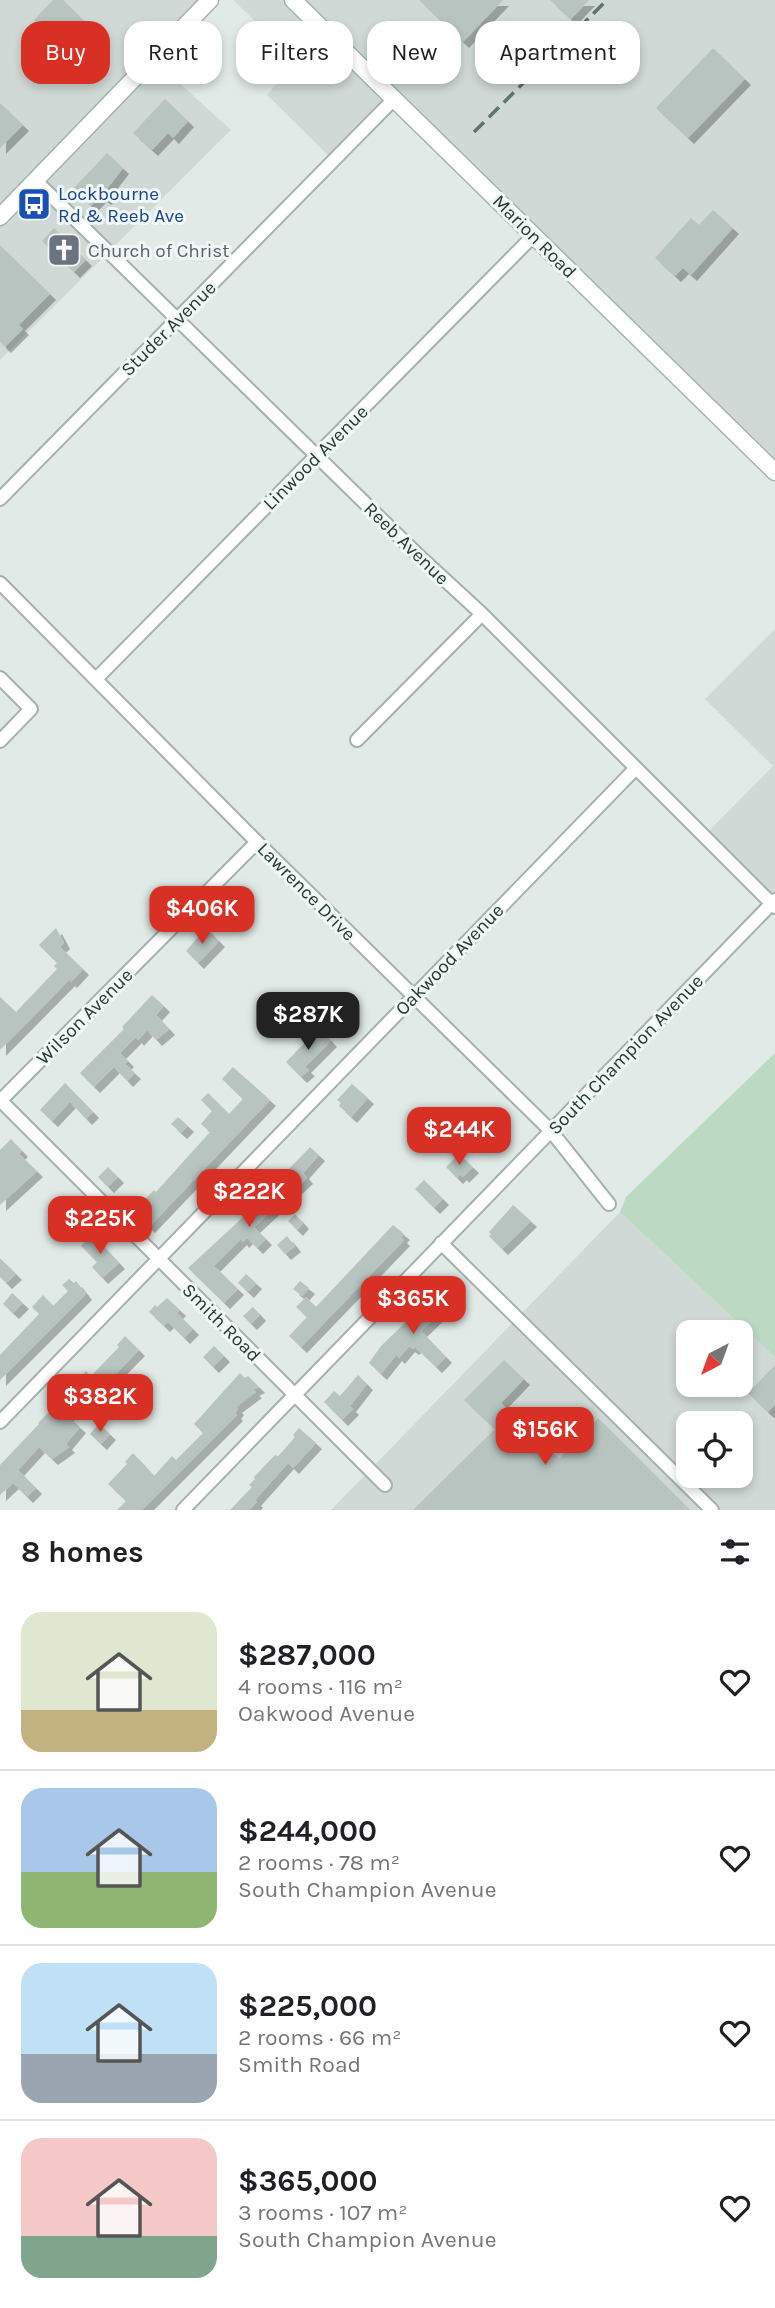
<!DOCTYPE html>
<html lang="en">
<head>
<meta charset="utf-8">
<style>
  :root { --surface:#fff; --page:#f6f6f6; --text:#202124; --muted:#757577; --line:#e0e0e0; --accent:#d93025 }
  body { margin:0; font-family:Karla,sans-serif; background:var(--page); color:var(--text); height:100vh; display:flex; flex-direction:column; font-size:26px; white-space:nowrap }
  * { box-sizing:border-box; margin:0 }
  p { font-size:23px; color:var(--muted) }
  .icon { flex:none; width:38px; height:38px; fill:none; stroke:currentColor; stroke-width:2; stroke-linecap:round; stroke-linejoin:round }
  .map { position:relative; height:1510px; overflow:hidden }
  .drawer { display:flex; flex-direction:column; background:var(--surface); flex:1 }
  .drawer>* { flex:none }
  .guide { position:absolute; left:21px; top:21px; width:733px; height:63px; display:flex; gap:14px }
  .needle { width:46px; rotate:221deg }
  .controls { position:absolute; left:676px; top:1320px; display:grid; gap:14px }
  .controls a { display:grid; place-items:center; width:77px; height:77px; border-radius:14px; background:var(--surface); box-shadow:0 4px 10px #0003; font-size:35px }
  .price { position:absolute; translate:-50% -60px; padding:0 16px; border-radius:14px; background:var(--accent); color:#fff; font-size:23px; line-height:46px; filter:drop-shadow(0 2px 4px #0008) }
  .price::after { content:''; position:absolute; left:50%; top:42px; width:21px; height:16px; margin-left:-10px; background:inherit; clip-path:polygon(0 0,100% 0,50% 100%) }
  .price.on { background:#222; color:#fff }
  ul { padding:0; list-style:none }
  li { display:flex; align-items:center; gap:21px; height:175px; padding:0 21px }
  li+li { border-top:2px solid var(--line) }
  li span { display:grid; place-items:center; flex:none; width:196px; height:140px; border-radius:21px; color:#555 }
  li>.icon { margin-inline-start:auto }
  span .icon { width:84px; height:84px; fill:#fffc; stroke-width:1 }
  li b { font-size:30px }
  h2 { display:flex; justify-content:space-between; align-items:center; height:84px; padding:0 21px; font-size:30px }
  .tag { padding:0 24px; border-radius:21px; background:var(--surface); box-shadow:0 4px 10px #0003; font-size:24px; line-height:63px }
  .tag.on { background:var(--accent); color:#fff }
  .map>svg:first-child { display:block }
</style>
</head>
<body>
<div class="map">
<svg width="775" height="1510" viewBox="0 0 775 1510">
  <defs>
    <filter id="shadow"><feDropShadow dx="6" dy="6" stdDeviation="0" flood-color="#0004"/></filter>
  </defs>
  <rect width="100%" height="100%" fill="#e1eae6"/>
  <path fill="#d0d9d5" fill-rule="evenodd" d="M0,0H209L153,59L231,130L0,360Z
    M233,0H775V473L395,94L332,159L267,95L297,61Z
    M775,629V913L701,839L773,766L705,699Z
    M620,1212L775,1357V1510H331ZM688,1332H740V1384H688ZM688,1423H740V1475H688Z"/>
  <path fill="#bcd9c4" d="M775,1053V1357L620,1212L626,1197Z"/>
  <path fill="#b7c4bf" filter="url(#shadow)" d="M53,0H63L87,24L63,49L34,20Z
    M419,0H503L463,42Z
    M550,0H589L571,19Z
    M713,48L745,79L688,138L656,108Z
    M165,99L188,121L173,138L168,133L152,150L133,133Z
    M0,103L23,125L0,148Z
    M107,153L123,168L107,189L111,193L105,199L101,196L91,206L73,189Z
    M713,210L733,228L691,275L683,268L675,276L655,258L691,218L699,225Z
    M54,228L86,260L74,272L42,241Z
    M0,245L50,294L19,325L23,329L5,347L0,342Z
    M56,928L64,943L60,947L83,969L71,982L69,980L0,1050V997L16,1012L57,969L54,966L57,963L39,945Z
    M206,928L219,941L198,963L186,951Z
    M152,995L164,1006L156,1015L169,1029L156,1040L147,1030L138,1040L136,1037L120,1053L128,1061L125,1064L135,1073L127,1081L114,1067L94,1087L80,1073L124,1029L122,1027Z
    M319,1028L331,1041L305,1067L309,1070L301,1077L286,1062Z
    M233,1067L270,1100L149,1227L133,1212L154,1190L156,1192L210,1132L201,1124L212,1111L201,1100L208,1093L229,1114L243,1099L222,1079Z
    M65,1083L93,1112L86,1119L70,1102L52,1121L40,1110Z
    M352,1084L368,1098L351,1117L339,1106L341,1103L337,1100Z
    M178,1117L188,1126L181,1133L171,1124Z
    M11,1139L22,1151L19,1154L37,1171L0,1205V1150Z
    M310,1147L319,1155L303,1173L307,1178L254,1227L266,1239L257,1248L247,1238L243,1242L241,1239L214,1266L238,1289L224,1303L188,1268L240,1220Z
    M459,1154L473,1167L463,1177L461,1174L457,1178L446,1167Z
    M108,1167L118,1177L108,1187L98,1177Z
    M424,1180L443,1199L434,1208L415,1189Z
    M513,1205L531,1221L502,1249L489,1236L491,1234L489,1232Z
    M295,1214L303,1223L297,1230L288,1221Z
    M393,1225L404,1234L401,1237L404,1240L301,1347L289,1336L307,1317L296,1307L306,1297L316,1307Z
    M92,1234L119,1263L102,1278L92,1267L97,1262L81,1246Z
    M287,1236L295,1246L285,1254L277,1245Z
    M0,1258L16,1274L6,1283L0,1277Z
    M246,1274L256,1283L248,1292L238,1283Z
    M69,1279L74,1283L76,1281L86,1294L0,1380V1355L39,1314L32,1307L43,1295L53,1306L68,1291L62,1285Z
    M300,1281L309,1288L302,1296L293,1289Z
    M431,1291L447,1306L421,1331L446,1357L436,1367L415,1347L413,1349L409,1346L399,1358L396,1355L381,1374L369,1363L381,1346L410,1318L408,1315Z
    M12,1293L23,1303L13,1313L3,1304Z
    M167,1298L180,1310L177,1313L193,1329L184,1338L168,1322L164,1326L149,1312L155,1305L157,1307Z
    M253,1307L260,1315L251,1324L243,1316Z
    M125,1336L139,1350L89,1401L85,1398L67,1416L80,1427L66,1444L69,1447L52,1459L39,1447L18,1470L36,1488L27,1497L13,1483L0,1495V1465L39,1424L38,1423L56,1405L54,1403L86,1371L91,1376L119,1347L117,1345Z
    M214,1346L224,1356L213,1367L203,1357Z
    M504,1360L524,1379L501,1403L559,1459L598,1418L690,1510H413L495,1429L464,1400Z
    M775,1365V1405L768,1412L748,1393Z
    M240,1373L245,1378L248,1376L259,1387L253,1390L256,1392L236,1407L238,1409L235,1413L237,1415L142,1510H117L126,1501L108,1484L127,1464L125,1462L133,1453L154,1476L172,1456L176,1460L203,1433L194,1424Z
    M358,1375L367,1384L350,1406L353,1409L342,1420L324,1402L334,1391L340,1396Z
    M99,1424L110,1434L101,1444L90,1434Z
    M299,1428L316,1443L293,1468L288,1463L255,1500L257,1502L249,1510H230L252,1487L249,1485L255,1479L254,1477L275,1455L278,1456L283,1451L295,1437L293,1435Z"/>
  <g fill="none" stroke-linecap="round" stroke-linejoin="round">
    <defs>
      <path id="street" d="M36,181L419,556L482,614L775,907
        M0,499L395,98
        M0,583L257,842L551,1131L609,1204
        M0,678L31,709L0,741
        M96,679L534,235
        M357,740L482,614
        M0,1100L385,1485
        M0,1101L257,842
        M441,1243L712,1510
        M0,1422L636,768
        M183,1510L775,900"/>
      <path id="secondary" d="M293,0L775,472
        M0,217L210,0"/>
    </defs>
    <use href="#street" stroke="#a5b1ad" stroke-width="16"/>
    <use href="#secondary" stroke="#a2b4ae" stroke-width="19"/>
    <use href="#street" stroke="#fff" stroke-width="12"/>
    <use href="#secondary" stroke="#fff" stroke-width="16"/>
    <path stroke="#5e746f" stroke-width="3.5" stroke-dasharray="14 7" stroke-linecap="butt" d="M474,132L607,0"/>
  </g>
  <defs>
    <symbol id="bus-square" viewBox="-11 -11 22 22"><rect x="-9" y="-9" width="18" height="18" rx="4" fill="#1a4fb4" stroke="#f1f7f4"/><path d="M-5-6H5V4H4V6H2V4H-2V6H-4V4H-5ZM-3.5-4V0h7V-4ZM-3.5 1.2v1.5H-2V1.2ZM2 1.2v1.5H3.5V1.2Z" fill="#fff"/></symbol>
    <symbol id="church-square" viewBox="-11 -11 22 22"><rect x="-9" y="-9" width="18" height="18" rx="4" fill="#6b7280" stroke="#f1f7f4"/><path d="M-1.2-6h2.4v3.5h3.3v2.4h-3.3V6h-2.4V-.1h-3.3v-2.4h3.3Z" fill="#fff"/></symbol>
  </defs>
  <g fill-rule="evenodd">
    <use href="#bus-square" x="15" y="185" width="38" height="38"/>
    <use href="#church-square" x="45" y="231" width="38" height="38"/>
  </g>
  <g text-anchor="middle" stroke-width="6" stroke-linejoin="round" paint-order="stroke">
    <g font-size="19" fill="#164399" stroke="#f1f7f4" text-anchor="start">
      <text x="58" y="200">Lockbourne<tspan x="58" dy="22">Rd &amp; Reeb Ave</tspan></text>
    </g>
    <g font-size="19" fill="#243933" stroke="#f1f7f4">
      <text transform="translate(535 236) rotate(45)" y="7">Marion Road</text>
      <text transform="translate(168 328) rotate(-45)" y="7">Studer Avenue</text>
      <text transform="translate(315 457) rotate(-45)" y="7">Linwood Avenue</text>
      <text transform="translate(407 543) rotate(44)" y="7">Reeb Avenue</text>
      <text transform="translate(307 891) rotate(45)" y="7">Lawrence Drive</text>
      <text transform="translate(449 959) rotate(-46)" y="7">Oakwood Avenue</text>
      <text transform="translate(84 1016) rotate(-45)" y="7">Wilson Avenue</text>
      <text transform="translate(625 1054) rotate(-46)" y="7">South Champion Avenue</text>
      <text transform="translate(222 1322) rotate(45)" y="7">Smith Road</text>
    </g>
    <g font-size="19" fill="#5b616d" stroke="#f1f7f4" text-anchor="start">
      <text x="88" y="257">Church of Christ</text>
    </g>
  </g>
</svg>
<div class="controls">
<a><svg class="needle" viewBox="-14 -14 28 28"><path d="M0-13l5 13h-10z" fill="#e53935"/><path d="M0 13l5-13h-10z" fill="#757577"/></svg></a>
<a><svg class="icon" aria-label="locate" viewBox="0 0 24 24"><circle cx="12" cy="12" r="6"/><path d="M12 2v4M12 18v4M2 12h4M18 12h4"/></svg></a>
</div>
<b class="price" style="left:202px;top:946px">$406K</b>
<b class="price on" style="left:308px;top:1052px">$287K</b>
<b class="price" style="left:459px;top:1167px">$244K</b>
<b class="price" style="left:249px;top:1229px">$222K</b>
<b class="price" style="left:100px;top:1256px">$225K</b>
<b class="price" style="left:413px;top:1336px">$365K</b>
<b class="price" style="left:100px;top:1434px">$382K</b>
<b class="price" style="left:545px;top:1467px">$156K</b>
<div class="guide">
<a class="tag on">Buy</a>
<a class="tag">Rent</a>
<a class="tag">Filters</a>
<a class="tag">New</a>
<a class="tag">Apartment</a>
</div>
</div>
<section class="drawer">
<h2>8 homes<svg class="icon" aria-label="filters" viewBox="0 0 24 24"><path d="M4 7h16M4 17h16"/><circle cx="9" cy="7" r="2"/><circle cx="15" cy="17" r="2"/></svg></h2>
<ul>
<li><span style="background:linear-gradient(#dfe7d0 70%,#c2b280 0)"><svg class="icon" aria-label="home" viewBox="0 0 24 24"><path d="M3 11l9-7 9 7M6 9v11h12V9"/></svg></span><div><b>$287,000</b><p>4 rooms · 116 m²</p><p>Oakwood Avenue</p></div><svg class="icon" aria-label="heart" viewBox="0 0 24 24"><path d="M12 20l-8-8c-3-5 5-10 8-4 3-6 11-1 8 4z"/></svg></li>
<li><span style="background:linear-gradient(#a9c7e8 60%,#8fb573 0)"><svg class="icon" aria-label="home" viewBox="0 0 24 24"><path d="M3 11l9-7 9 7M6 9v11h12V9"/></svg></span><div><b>$244,000</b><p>2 rooms · 78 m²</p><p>South Champion Avenue</p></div><svg class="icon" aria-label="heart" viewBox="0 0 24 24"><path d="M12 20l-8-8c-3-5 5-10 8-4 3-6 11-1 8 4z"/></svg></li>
<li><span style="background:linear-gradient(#bfe0f5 65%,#9aa5b1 0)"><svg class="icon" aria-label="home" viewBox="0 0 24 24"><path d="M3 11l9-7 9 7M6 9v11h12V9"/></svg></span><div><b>$225,000</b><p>2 rooms · 66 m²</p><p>Smith Road</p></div><svg class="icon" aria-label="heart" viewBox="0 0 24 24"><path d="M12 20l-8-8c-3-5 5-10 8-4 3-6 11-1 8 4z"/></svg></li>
<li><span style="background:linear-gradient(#f6c9c9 70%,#7fa58c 0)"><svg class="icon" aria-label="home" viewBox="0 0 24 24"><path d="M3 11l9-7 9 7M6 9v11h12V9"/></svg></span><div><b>$365,000</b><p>3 rooms · 107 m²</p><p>South Champion Avenue</p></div><svg class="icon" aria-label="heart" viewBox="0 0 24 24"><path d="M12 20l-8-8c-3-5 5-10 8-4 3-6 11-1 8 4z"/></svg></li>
</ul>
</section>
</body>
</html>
